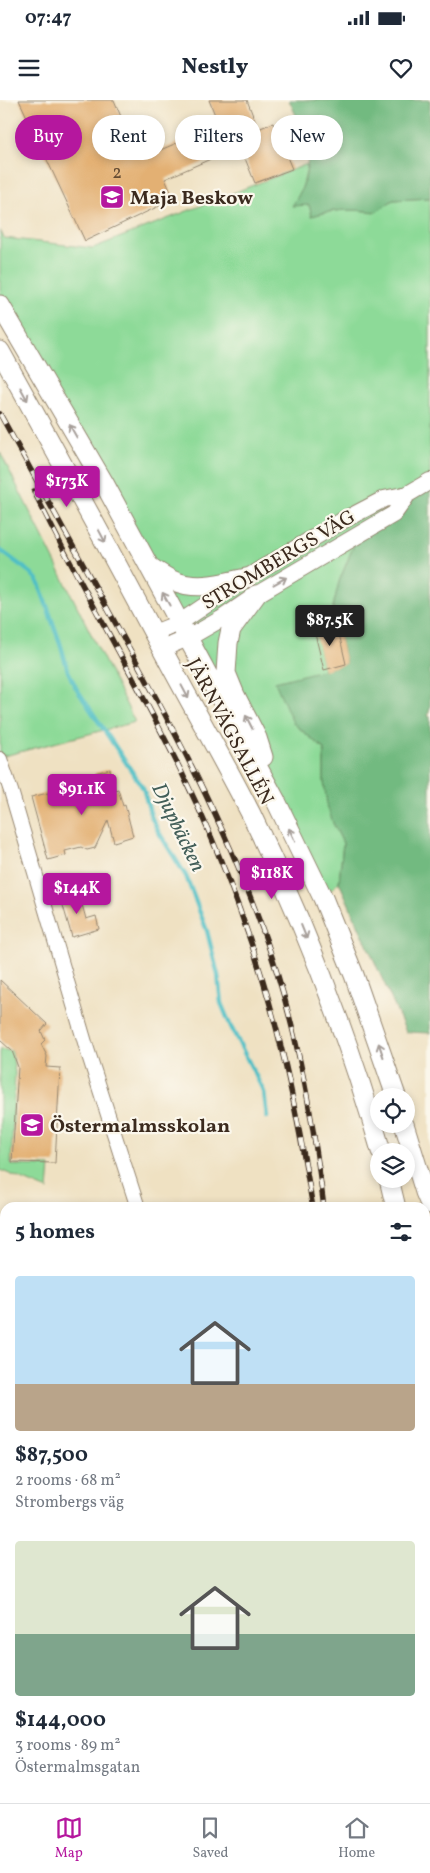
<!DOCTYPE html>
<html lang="en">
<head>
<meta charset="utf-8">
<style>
  :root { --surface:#fff; --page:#f6f6f7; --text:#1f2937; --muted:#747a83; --line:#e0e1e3; --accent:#b5179e }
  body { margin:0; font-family:Vollkorn,serif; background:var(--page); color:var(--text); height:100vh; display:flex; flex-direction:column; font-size:19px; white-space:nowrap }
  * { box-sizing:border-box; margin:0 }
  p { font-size:16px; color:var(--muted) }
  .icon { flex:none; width:28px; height:28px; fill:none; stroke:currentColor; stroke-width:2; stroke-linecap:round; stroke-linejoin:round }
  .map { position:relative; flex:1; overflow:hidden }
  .drawer { position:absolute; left:0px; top:1102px; width:430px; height:601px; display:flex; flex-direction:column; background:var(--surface); border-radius:15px 15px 0 0; box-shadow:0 2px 8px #0003 }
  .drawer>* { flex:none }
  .guide { position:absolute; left:15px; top:15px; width:400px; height:45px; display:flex; gap:10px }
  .buttons { position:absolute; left:370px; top:988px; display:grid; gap:10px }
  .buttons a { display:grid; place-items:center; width:45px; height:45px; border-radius:50%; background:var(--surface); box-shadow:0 2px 8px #0003; font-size:25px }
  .price { position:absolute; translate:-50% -42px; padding:0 11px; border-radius:5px; background:var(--accent); color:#fff; font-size:16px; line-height:32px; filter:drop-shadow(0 1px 2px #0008) }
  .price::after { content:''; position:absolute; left:50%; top:30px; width:15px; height:11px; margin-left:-8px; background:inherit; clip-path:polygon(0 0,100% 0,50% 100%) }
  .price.current { background:#222; color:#fff }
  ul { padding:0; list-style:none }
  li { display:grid; align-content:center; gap:10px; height:265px; padding:0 15px }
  li span { display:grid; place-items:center; height:155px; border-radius:5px; color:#555 }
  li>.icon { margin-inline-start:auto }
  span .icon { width:90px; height:90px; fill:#fffc; stroke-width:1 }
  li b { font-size:21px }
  h2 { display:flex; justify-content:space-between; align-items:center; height:60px; padding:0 15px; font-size:21px }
  .chip { padding:0 18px; border-radius:22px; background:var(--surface); box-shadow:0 2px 8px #0003; font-size:18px; line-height:45px }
  .chip.current { background:var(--accent); color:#fff }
  .status { display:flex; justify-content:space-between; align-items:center; height:35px; padding:0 25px; background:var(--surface); direction:ltr }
  .status svg { height:14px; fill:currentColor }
  header { display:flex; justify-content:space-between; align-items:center; height:65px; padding:0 15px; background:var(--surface); font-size:22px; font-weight:800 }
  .menu { display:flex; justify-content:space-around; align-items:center; height:70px; border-top:1px solid var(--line); background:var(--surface); font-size:14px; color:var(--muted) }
  .menu a { display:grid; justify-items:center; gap:2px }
  .menu .current { color:var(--accent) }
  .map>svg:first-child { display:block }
</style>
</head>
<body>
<div class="status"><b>07:47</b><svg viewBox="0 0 49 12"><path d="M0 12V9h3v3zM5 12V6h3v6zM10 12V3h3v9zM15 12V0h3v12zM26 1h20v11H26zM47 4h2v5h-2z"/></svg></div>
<header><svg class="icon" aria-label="menu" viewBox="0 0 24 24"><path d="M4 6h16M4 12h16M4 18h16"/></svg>Nestly<svg class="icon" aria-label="heart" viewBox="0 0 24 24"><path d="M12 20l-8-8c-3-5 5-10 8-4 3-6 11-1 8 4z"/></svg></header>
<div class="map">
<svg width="430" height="1703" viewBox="0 0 430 1703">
  <rect width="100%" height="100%" fill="#fbf7ec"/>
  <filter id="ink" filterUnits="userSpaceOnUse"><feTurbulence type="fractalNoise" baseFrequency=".02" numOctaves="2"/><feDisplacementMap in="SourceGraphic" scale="10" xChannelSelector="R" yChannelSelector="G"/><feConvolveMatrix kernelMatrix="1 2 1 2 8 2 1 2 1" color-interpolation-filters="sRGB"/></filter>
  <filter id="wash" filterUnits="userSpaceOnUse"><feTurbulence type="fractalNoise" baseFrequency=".0096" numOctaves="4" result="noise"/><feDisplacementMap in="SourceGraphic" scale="20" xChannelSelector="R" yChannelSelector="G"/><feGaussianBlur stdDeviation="1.12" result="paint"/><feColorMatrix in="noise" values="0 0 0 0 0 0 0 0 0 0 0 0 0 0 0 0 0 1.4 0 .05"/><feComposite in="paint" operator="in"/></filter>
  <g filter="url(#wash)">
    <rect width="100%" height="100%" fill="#efe1c2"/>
    <path fill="#8dda98" stroke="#64825b" d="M307,64C305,80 302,92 293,106L309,104L312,116C334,109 353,109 376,112L393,100L430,98V381L357,437L339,482L333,507L337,525L315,531L324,570L315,572L293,623L324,649V682L333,723L343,743L339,782L323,798L0,205V130L4,138L93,148Z
      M0,352L135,622L0,657Z
      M0,949L12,951L15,973L11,1065L50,1066L48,1090L0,1070Z"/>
    <path fill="#72ba80" stroke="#56724f" d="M289,0H430V98L393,100L376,112C353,109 334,109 312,116L309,105L292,106C318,68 307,38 289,0Z
      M430,381V607L428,616L430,617V933L406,932L339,782L343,743L333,723L327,705L324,682V649L293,623L275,582L346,564L333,507L339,482L357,437Z"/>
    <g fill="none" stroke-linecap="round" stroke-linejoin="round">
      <path stroke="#50bfc5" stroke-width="4.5" d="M0,450L31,473L38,481L60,543L68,571L76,588L143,688L151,716L158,731L186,776L207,831L218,875L221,903L231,927L264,992L267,1017"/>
    </g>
    <g id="blocks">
      <path fill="#e3b073" d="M19,0H114L137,55L143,53L144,57L219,25L209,0H247L258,29L273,23L292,69L255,83L242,51L232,55L231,50L165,79L174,99L85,141Z
        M337,525L346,564L324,570L314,530Z
        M110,669L115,690L118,689L123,706L125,705L133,736L114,742L108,720L95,748L87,750L81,747L65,751L66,755L48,760L31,697L48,693L50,698L89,686L87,679L96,676L95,673Z
        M78,790L86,819L96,816L99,829L72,837L60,795Z
        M0,880L47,924L41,931L45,940L41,944L47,956L46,967L60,968L55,1063L12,1062L18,967L12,951L0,940Z"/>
    </g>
  </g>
  <g filter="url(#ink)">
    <use href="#blocks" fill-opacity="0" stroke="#958670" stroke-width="1"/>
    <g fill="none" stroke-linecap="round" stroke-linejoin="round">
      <defs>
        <path id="minor" d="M0,659L11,691L86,946L138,1108
          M0,1132L5,1136
          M0,1656L5,1649
          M200,1699L202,1703"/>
        <path id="tertiary" d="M154,533L179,523L246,478L342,421L384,399L408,394L430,381
          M162,549L188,538L221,519L256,495L394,414L408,394
          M0,1329L5,1324
          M0,1392L5,1389"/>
        <path id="secondary" d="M0,205L104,383L276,701L323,798L354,875L396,996
          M0,251C55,350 109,449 162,549C191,604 223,659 251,714C304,822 348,936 381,1051
          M150,467C157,471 166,478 174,481C198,491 222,483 246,478
          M256,495L231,529L228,543L226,573L235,595L257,638L263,657
          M404,1024L425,1092L430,1104
          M389,1079L396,1108
          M425,1145L430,1144
          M425,1238H430
          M425,1288L430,1305
          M425,1509L430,1500
          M425,1541L430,1553"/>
      </defs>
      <use href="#minor" stroke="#958670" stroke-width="16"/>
      <use href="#tertiary" stroke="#958670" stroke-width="18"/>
      <use href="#secondary" stroke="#958670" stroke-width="21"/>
      <use href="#minor" stroke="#fff" stroke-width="14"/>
      <use href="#tertiary" stroke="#fff" stroke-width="16"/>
      <use href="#secondary" stroke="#fff" stroke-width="19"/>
      <defs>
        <path id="rail" d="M0,314C41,388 81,461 122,535C173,628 223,721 259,820C294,913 312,1009 324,1108
          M34,391C80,487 136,578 182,673C224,759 260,858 282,951C295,1003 304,1055 313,1108
          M372,1699V1703
          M382,1699V1703"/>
      </defs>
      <use href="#rail" stroke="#3b2a1e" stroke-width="5.5"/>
      <use href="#rail" stroke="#fbf7ec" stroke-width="4" stroke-dasharray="11" stroke-linecap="butt"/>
    </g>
    <defs><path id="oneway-shaft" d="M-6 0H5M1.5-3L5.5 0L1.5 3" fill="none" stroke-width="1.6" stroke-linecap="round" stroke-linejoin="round" transform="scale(1.25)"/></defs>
    <g stroke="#a79f9a">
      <use href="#oneway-shaft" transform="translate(24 294) rotate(61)"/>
      <use href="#oneway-shaft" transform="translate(73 331) rotate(-120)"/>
      <use href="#oneway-shaft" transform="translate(102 436) rotate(62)"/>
      <use href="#oneway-shaft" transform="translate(280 481) rotate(-29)"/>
      <use href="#oneway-shaft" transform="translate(166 499) rotate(-119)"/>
      <use href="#oneway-shaft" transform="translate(185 592) rotate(62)"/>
      <use href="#oneway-shaft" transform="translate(249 622) rotate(-117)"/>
      <use href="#oneway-shaft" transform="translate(292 735) rotate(-115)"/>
      <use href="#oneway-shaft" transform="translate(304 832) rotate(68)"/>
      <use href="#oneway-shaft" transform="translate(381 950) rotate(-109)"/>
    </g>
  </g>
  <defs>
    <symbol id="school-square" viewBox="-11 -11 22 22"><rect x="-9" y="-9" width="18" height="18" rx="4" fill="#b5179e" stroke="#fbf7ec"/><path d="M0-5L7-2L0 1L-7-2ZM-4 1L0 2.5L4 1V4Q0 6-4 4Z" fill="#fff"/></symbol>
  </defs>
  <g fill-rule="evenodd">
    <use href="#school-square" x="98" y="83" width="28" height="28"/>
    <use href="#school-square" x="18" y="1011" width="28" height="28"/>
  </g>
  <g text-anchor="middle" stroke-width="4.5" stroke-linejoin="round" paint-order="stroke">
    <g font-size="18" fill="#654c33">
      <text x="117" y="78">2</text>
    </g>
    <g font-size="20" font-weight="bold" fill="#3b2a1e" stroke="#fbf7ec" text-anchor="start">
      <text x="130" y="104">Maja Beskow</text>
      <text x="50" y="1032">Östermalmsskolan</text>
    </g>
    <g font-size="20" fill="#3b2a1e" stroke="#fbf7ec">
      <text transform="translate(278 459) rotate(-31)" y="7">STROMBERGS VÄG</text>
      <text transform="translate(231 631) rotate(62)" y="7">JÄRNVÄGSALLÉN</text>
    </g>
    <g font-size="21" font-style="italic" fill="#425e58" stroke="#fbf7ec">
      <text transform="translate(179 727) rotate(64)" y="7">Djupbäcken</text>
    </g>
  </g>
</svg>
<div class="buttons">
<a><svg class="icon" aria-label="locate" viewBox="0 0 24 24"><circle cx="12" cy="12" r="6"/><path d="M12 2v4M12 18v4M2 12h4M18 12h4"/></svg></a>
<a><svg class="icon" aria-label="layers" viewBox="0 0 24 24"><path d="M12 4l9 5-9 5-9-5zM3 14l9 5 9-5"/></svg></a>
</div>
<b class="price" style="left:67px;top:408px">$173K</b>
<b class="price current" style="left:330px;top:547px">$87.5K</b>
<b class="price" style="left:82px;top:716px">$91.1K</b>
<b class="price" style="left:272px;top:800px">$118K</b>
<b class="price" style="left:77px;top:815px">$144K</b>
<div class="guide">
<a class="chip current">Buy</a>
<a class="chip">Rent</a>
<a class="chip">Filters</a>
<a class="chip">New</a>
</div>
<section class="drawer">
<h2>5 homes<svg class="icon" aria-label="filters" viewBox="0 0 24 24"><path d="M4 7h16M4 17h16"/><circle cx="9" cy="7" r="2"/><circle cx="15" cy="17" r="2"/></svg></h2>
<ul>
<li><span style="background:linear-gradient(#bfe0f5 70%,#b9a48a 0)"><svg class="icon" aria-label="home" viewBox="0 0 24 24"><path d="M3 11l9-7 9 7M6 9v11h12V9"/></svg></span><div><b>$87,500</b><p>2 rooms · 68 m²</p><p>Strombergs väg</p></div></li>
<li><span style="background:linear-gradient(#dfe7d0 60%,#7fa58c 0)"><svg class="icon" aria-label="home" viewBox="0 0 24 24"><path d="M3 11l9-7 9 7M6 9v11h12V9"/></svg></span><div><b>$144,000</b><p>3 rooms · 89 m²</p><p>Östermalmsgatan</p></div></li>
</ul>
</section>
</div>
<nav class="menu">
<a class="current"><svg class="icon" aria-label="map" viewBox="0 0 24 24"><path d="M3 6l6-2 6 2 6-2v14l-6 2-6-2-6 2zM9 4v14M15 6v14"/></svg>Map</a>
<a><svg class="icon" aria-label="saved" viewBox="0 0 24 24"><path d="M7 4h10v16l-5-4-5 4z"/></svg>Saved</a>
<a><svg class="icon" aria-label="home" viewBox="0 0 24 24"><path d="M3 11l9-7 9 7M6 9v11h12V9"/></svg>Home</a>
</nav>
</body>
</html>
